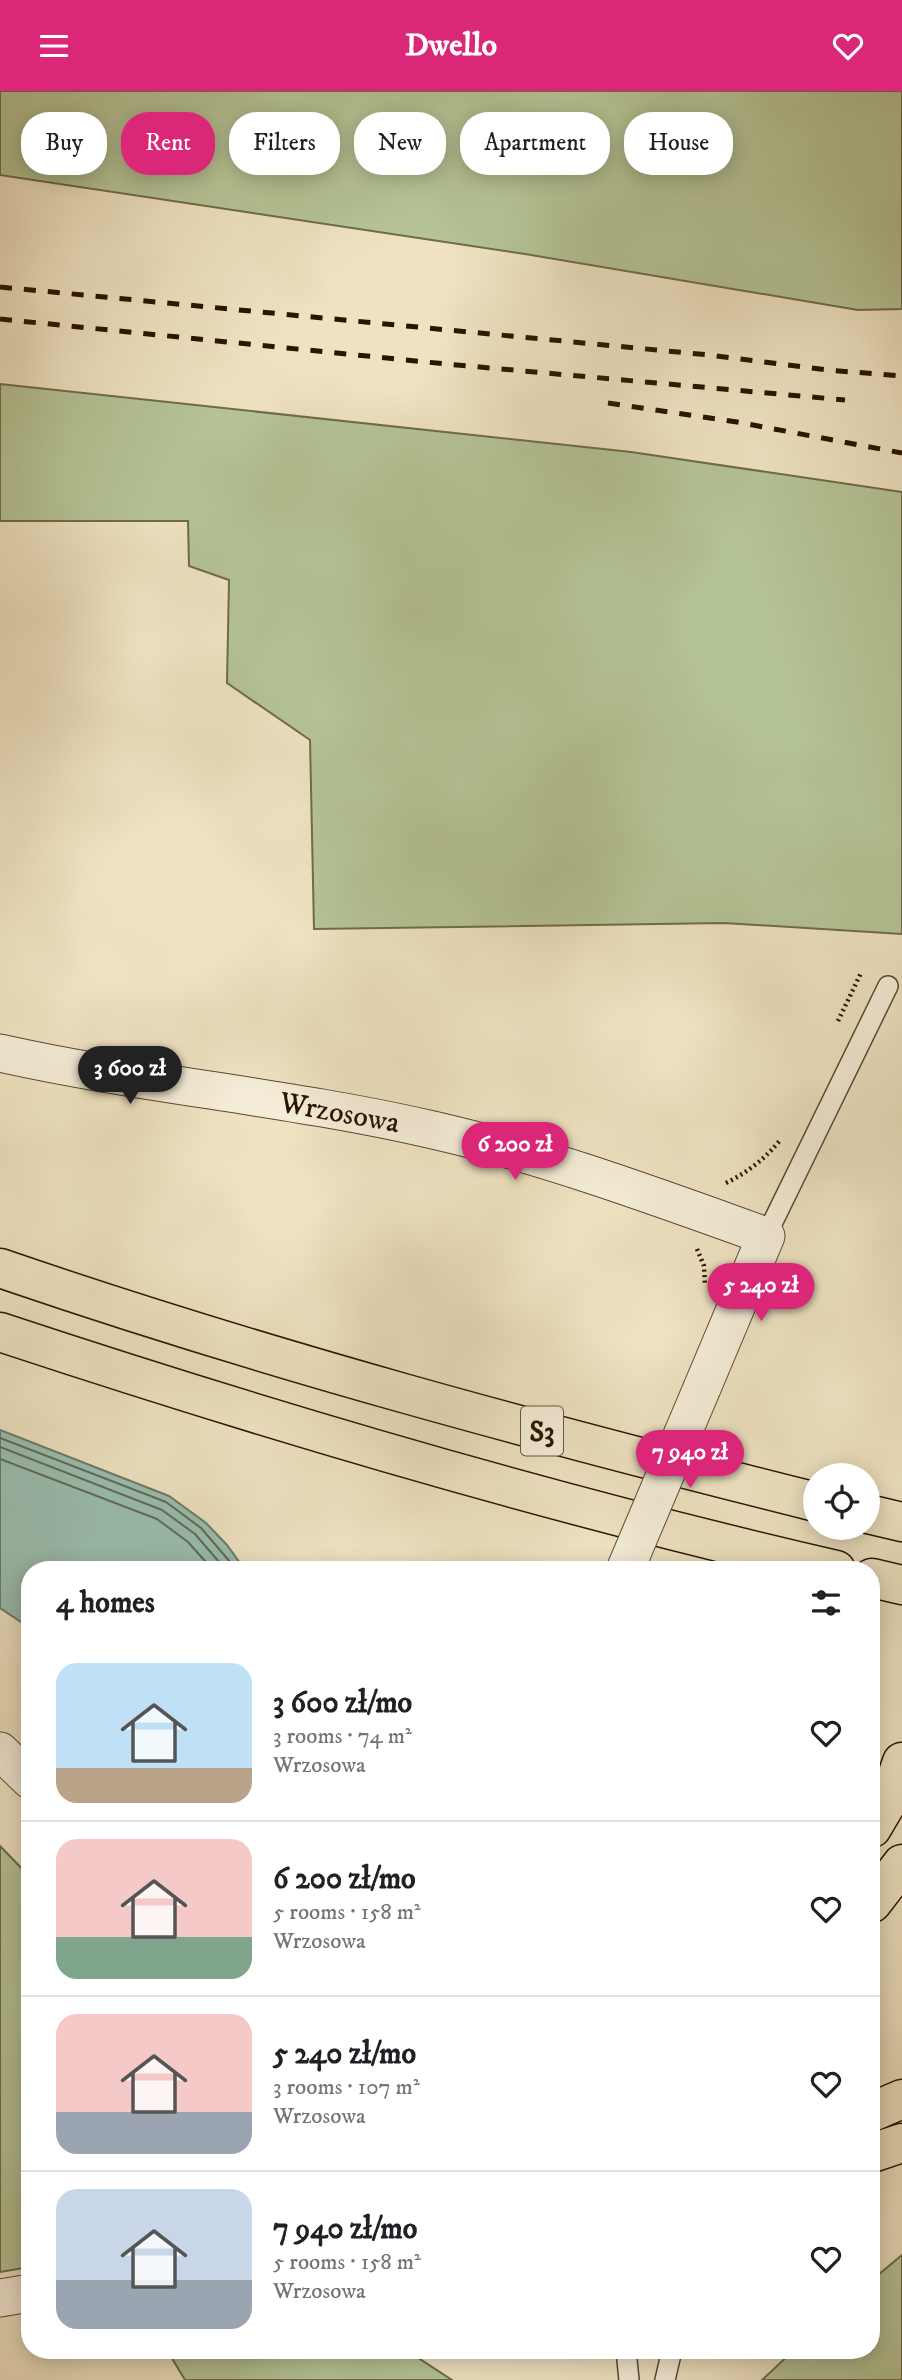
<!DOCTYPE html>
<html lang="en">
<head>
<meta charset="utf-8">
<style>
  :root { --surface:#fff; --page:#f6f6f6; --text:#202124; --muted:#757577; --line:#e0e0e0; --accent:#db2777 }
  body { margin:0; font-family:"IM FELL DW Pica",serif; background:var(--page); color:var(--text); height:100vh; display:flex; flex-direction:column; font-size:26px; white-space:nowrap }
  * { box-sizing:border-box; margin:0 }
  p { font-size:23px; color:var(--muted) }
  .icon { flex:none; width:38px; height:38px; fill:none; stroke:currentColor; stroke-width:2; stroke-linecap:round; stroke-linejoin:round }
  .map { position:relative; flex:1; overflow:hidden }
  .side { position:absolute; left:21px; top:1470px; width:859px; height:798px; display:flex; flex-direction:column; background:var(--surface); border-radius:28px; box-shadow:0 4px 18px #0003 }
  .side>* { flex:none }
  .guide { position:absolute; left:21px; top:21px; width:861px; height:63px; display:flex; gap:14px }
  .fabs { position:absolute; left:803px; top:1372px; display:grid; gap:14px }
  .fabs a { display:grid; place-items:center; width:77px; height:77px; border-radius:50%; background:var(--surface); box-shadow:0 4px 18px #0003; font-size:35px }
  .price { position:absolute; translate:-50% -60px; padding:0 16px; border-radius:24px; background:var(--accent); color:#fff; font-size:23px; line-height:46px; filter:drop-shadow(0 2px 4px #0008) }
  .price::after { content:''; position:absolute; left:50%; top:42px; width:21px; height:16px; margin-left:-10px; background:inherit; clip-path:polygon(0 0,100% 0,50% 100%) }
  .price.current { background:#222; color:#fff }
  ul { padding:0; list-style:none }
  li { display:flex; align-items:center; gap:21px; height:175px; padding:0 35px }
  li+li { border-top:2px solid var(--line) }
  li span { display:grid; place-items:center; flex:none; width:196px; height:140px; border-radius:21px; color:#555 }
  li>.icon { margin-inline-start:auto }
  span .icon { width:84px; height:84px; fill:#fffc; stroke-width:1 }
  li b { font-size:30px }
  h2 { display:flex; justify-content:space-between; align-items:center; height:84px; padding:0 35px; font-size:30px }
  .pill { padding:0 24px; border-radius:28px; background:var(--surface); box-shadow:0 4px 18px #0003; font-size:24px; line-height:63px }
  .pill.current { background:var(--accent); color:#fff }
  header { display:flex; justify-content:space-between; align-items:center; height:91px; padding:0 35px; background:var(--accent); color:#fff; font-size:32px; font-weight:700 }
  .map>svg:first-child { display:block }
</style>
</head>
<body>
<header><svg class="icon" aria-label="menu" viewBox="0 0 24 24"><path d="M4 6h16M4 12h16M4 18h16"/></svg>Dwello<svg class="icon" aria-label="heart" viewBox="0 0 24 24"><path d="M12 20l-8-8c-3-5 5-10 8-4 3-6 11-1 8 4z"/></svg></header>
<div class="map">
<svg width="902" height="2289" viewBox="0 0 902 2289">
  <rect width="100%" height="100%" fill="#eee2c1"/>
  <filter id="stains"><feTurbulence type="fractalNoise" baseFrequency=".00286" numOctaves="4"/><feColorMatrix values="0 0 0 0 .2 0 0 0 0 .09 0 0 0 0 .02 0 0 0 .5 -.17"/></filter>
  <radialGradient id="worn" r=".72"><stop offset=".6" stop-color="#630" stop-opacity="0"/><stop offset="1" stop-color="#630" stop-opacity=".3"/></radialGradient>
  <path fill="#b5c496" stroke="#6e6c4b" stroke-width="2" d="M0,0H902V218L858,219L525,163L0,84Z
    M0,293L631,361L902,401V843L724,832L314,838L310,649L227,592L229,489L189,475L188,430H0Z
    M0,1755L30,1786V2176L0,2181Z
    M902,2164V2289H762L794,2259H872V2189Z
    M167,2259H406L452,2289H185Z"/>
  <path fill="#99beb0" stroke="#6c7a6a" stroke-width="2" d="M0,1339L169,1405L206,1432L227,1454L245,1479H30V1537L0,1517Z"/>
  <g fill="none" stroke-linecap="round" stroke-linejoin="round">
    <path stroke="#606a58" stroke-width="2" d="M0,1347L166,1411L201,1437L237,1479
      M0,1356L162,1419L195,1443L226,1479
      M0,1368L157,1428L188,1451L213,1479"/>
    <defs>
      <path id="service" d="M766,1145L888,895
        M626,2259L629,2289
        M665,2289L672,2259"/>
      <path id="minor" d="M0,962C143,994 290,1006 433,1039C547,1065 657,1106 766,1145L702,1297
        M0,1660L30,1689
        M0,2207L30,2202"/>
      <path id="motorway" d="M0,1177C268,1269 541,1342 816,1411
        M0,1241C275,1332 554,1414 836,1479
        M868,1423L902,1431
        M872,1487L902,1494
        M872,1737L889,1708L902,1671
        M872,1812L902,1773
        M872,2021L902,2008
        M872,2062L902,2052"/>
    </defs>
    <use href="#service" stroke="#5a4830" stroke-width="22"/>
    <use href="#minor" stroke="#5a4830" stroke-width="39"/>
    <use href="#motorway" stroke="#281500" stroke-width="41"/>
    <path stroke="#281500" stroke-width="4.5" stroke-dasharray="2 3.5" stroke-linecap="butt" d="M838,930L861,882
      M726,1092C748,1081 765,1068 781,1048
      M697,1158L704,1175L705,1194"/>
    <use href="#service" stroke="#f4ecd7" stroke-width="19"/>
    <use href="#minor" stroke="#f4ecd7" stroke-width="37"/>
    <use href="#motorway" stroke="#eee2c1" stroke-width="38"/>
    <path stroke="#281500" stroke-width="5" stroke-dasharray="12 12" stroke-linecap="butt" d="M0,196L709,264L827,279L902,285
      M0,228L446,273L845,309
      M608,312L737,331L902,362"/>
    <defs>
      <path id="minor-bridge" d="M625,1479L702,1297"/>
    </defs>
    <use href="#minor-bridge" stroke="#5a4830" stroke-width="39" stroke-linecap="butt"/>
    <use href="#minor-bridge" stroke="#f4ecd7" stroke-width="37"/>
  </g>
  <g text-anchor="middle" stroke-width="6" stroke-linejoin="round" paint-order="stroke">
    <rect fill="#f4ecd7" stroke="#655640" stroke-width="2" x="521" y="1315.5" width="42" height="49" rx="5"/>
    <g font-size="28" font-weight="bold" fill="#281500">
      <text x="542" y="1350">S3</text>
    </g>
    <g font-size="30" fill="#281500" stroke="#f4ecd7">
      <text transform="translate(340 1021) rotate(10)" y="10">Wrzosowa</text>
    </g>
  </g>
  <rect width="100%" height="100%" filter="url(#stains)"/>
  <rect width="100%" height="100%" fill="url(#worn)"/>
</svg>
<div class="fabs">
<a><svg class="icon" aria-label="locate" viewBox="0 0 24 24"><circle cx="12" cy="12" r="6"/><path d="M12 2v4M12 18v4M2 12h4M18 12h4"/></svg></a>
</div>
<b class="price current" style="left:130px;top:1015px">3 600 zł</b>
<b class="price" style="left:515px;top:1091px">6 200 zł</b>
<b class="price" style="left:761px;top:1232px">5 240 zł</b>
<b class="price" style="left:690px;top:1399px">7 940 zł</b>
<div class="guide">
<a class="pill">Buy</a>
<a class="pill current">Rent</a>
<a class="pill">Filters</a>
<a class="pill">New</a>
<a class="pill">Apartment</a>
<a class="pill">House</a>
</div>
<section class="side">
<h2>4 homes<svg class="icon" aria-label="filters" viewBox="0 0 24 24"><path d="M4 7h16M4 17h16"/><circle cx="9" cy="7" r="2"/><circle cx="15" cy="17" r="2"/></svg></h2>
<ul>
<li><span style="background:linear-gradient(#bfe0f5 75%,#b9a48a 0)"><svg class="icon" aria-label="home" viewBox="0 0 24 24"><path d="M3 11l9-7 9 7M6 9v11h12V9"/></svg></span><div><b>3 600 zł/mo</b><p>3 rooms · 74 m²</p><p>Wrzosowa</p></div><svg class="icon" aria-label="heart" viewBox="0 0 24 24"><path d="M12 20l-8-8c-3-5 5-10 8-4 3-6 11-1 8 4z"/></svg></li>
<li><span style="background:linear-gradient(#f6c9c9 70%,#7fa58c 0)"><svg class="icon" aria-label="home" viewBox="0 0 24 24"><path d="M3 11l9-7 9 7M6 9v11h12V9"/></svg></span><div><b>6 200 zł/mo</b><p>5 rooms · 158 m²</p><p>Wrzosowa</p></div><svg class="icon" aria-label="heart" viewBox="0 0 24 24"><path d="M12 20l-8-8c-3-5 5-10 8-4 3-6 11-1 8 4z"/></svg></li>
<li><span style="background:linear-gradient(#f6c9c9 70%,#9aa5b1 0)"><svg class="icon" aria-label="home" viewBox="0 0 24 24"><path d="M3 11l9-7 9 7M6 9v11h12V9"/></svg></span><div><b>5 240 zł/mo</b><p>3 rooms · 107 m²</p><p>Wrzosowa</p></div><svg class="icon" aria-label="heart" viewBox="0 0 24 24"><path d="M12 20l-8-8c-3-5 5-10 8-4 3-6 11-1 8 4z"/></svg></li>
<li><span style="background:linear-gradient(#c9d6e8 65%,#9aa5b1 0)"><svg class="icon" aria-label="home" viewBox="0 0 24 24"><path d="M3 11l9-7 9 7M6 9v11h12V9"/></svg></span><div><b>7 940 zł/mo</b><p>5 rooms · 158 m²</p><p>Wrzosowa</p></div><svg class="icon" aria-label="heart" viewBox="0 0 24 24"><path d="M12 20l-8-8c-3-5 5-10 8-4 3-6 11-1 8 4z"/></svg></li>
</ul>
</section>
</div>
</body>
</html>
